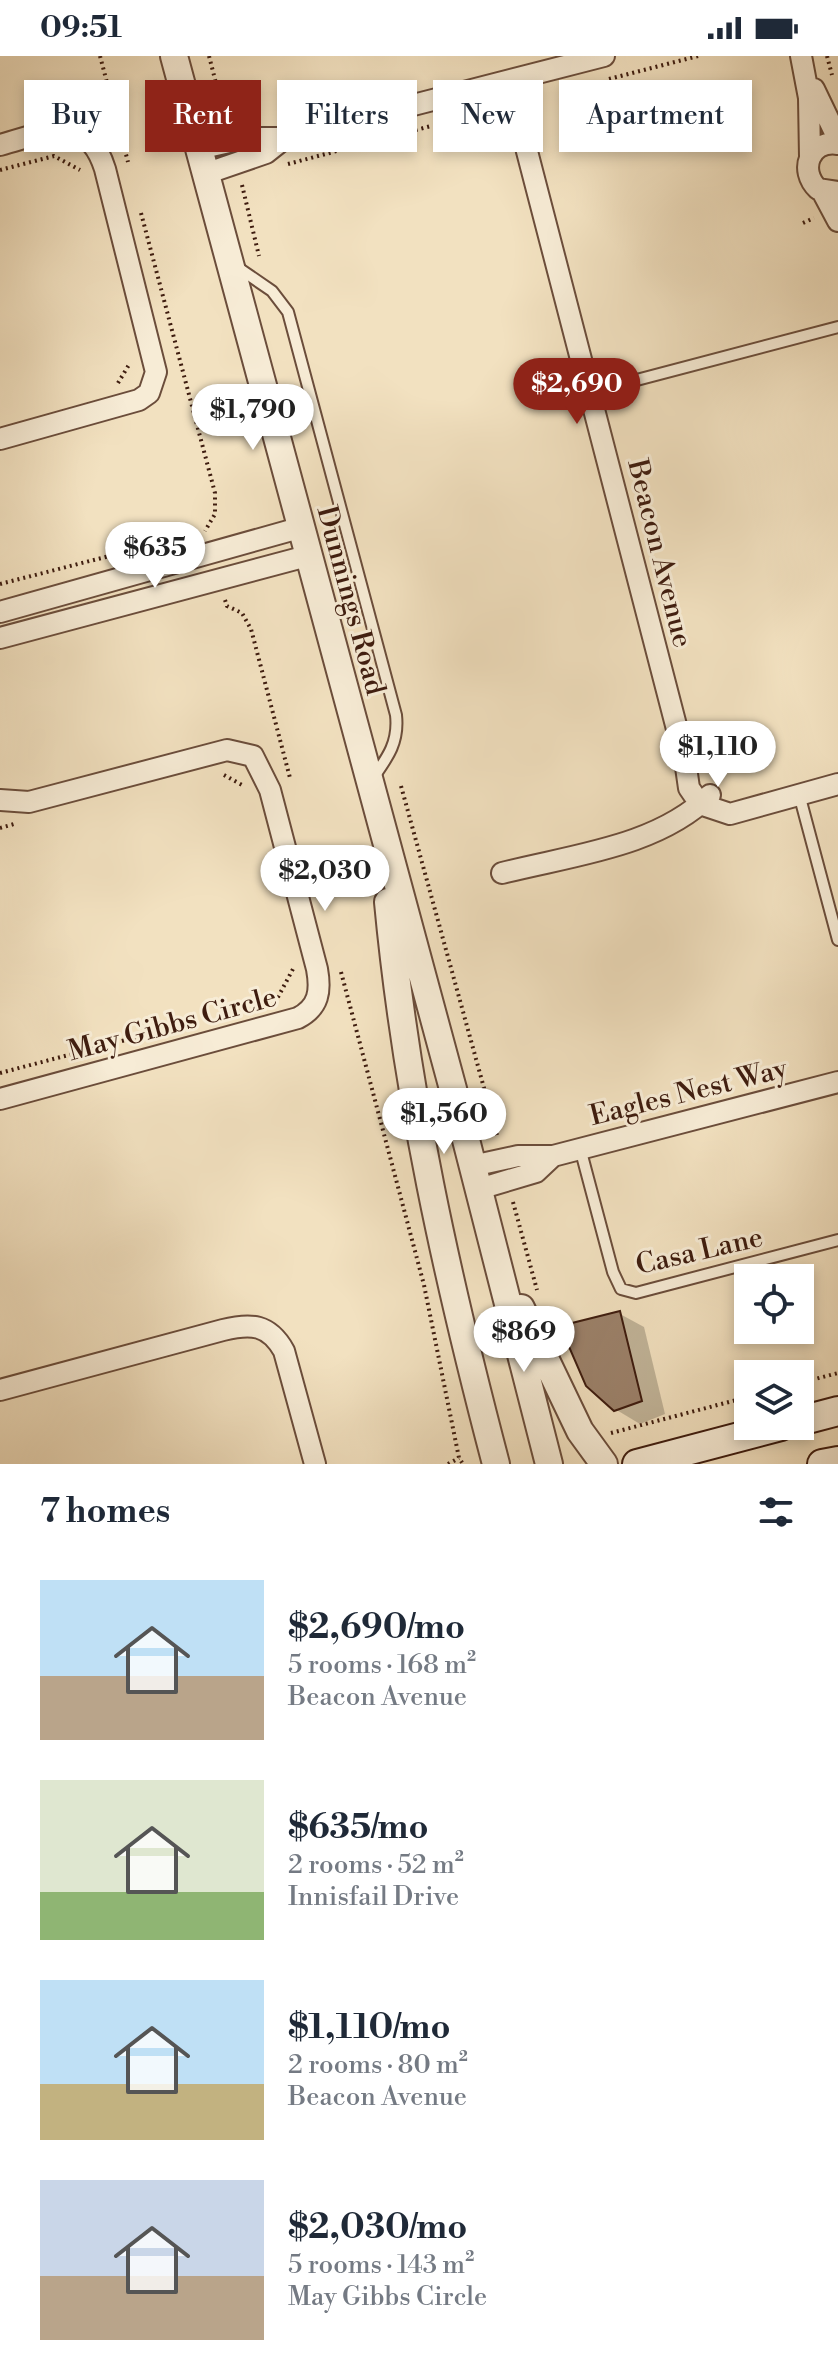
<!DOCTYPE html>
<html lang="en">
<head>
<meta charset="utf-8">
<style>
  :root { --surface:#fff; --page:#f2f2f3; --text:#1f2937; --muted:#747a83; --accent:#8f2418 }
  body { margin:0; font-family:"Libre Bodoni",serif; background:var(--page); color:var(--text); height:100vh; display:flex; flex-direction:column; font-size:30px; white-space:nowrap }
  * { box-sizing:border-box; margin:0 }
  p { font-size:26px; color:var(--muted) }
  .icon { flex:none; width:44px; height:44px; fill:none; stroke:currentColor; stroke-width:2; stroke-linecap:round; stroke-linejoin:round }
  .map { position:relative; height:1408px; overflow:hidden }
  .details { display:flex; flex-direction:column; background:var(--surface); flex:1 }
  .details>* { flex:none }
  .banner { position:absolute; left:24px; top:24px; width:790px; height:72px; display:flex; gap:16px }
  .fabs { position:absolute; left:734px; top:1208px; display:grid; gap:16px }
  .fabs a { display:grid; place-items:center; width:80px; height:80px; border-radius:0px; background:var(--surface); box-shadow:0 4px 12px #0003; font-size:40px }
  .price { position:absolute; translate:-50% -68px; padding:0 18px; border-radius:28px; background:#fff; color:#222; font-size:26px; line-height:52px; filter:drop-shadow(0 2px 4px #0008) }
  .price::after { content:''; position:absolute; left:50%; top:48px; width:24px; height:18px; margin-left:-12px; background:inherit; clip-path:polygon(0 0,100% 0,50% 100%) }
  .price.on { background:var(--accent); color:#fff }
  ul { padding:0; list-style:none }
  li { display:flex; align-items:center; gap:24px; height:200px; padding:0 40px }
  li span { display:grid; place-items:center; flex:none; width:224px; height:160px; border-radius:0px; color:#555 }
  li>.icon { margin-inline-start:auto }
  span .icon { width:96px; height:96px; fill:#fffc; stroke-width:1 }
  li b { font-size:34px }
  h2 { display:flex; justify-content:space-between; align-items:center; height:96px; padding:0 40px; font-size:34px }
  .pill { padding:0 28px; border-radius:0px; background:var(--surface); box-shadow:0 4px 12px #0003; font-size:28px; line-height:72px }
  .pill.on { background:var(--accent); color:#fff }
  .status { display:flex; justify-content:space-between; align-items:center; height:56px; padding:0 40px; background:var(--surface); direction:ltr }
  .status svg { height:22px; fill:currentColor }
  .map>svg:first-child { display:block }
</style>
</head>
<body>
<div class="status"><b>09:51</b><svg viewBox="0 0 49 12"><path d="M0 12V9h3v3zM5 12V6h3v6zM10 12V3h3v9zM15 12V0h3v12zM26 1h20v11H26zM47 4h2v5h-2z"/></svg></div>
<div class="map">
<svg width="838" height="1408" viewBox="0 0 838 1408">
  <rect width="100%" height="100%" fill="#f2e1c0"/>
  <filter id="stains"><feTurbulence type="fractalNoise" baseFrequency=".0025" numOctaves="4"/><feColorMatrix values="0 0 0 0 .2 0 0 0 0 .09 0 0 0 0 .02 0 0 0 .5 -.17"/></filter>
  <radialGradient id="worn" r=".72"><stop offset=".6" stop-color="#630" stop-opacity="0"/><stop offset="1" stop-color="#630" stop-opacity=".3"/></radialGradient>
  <path fill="#0003" d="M620,1258L644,1271L665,1358L640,1368L615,1353Z"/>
  <path fill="#9c826b" stroke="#3e1c0f" stroke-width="2" d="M620,1255L642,1345L614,1355L586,1330L560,1270Z"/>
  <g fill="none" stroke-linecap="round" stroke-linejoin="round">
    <defs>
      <path id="service" d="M237,211L272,235L288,256L396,659C399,686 388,701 373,722
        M591,336L838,271
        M799,738L838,884
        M580,1092L613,1216L621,1233L636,1237L838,1184"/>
      <path id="minor" d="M801,0L809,42L810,101
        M509,26L685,704L689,732L700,748L730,758L838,728
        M814,33L838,83
        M838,88C810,84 798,114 818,133L838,136
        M0,89C46,77 86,53 105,113L156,316L149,337L139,344L0,383
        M198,93L247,82H285L604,0
        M205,118L266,97L285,82
        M822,135L838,165
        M0,556L299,472
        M0,582L307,500
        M0,744L29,746L227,694L253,700L270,734L317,913C321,935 319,951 298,962L0,1043
        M502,817C572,799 657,791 710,739
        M472,1110L518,1100H553L838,1026
        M479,1133L536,1116L553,1100
        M0,1334L223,1274C251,1267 269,1268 284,1295L315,1408"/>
      <path id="tertiary" d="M174,0L453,1033L549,1408
        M388,846C406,1038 447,1222 496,1408
        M521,1252L580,1375L604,1408"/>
      <path id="secondary" d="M800,1365L838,1355
        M637,1408L781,1370
        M822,1408L838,1405"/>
    </defs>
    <use href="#service" stroke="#6b4d3b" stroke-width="14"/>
    <use href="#minor" stroke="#6b4d3b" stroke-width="24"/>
    <use href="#tertiary" stroke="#6b4d3b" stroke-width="30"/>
    <use href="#secondary" stroke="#3e1c0f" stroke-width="32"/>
    <path stroke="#3e1c0f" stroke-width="4" stroke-dasharray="2 4" stroke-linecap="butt" d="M100,0L128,106
      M209,0L226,66
      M827,0L832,19
      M609,23L698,0
      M288,108L431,70
      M0,114L54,100L80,114
      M242,129L259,200
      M141,157L215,437V458L205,475
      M803,167L814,162
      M118,327L130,307
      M0,528L125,496
      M225,544L227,550L242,557L251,573L290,722
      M224,719L244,730
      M401,730L498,1083
      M0,772L14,768
      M341,916L424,1229L459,1402L463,1408
      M273,944L277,943L293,913
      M0,1017L141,980
      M513,1146L537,1234
      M800,1327L838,1317
      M611,1377L748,1341
      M448,1408L459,1402"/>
    <use href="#service" stroke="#f7ecd6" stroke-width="10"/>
    <use href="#minor" stroke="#f7ecd6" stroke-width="20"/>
    <use href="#tertiary" stroke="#f7ecd6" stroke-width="26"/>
    <use href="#secondary" stroke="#f7ecd6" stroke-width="28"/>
  </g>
  <g text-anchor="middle" stroke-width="6" stroke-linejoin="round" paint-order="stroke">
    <g font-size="28" fill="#3e1c0f" stroke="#f7ecd6">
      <text transform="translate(661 497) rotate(76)" y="10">Beacon Avenue</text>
      <text transform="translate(352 544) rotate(75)" y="10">Dunnings Road</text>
      <text transform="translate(172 967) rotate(-15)" y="10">May Gibbs Circle</text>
      <text transform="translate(688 1035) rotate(-14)" y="10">Eagles Nest Way</text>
      <text transform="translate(699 1194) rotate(-13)" y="10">Casa Lane</text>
    </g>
  </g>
  <rect width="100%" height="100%" filter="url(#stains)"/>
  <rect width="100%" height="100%" fill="url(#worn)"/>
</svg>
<div class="fabs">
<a><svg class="icon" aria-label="locate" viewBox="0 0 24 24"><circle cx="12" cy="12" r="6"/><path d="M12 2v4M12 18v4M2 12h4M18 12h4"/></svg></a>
<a><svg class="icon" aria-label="layers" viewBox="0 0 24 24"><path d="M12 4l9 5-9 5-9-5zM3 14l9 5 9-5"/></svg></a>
</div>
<b class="price on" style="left:577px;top:370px">$2,690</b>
<b class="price" style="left:253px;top:396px">$1,790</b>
<b class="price" style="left:155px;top:534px">$635</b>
<b class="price" style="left:718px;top:733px">$1,110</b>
<b class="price" style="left:325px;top:857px">$2,030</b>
<b class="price" style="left:444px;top:1100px">$1,560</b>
<b class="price" style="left:524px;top:1318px">$869</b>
<div class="banner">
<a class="pill">Buy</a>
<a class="pill on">Rent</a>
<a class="pill">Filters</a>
<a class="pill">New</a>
<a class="pill">Apartment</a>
</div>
</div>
<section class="details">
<h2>7 homes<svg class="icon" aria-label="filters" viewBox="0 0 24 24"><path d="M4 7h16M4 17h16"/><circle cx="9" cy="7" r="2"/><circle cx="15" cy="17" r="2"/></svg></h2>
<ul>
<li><span style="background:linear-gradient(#bfe0f5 60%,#b9a48a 0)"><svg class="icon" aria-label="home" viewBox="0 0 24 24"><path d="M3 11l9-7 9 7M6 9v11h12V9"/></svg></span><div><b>$2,690/mo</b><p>5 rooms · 168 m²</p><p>Beacon Avenue</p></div></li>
<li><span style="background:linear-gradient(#dfe7d0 70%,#8fb573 0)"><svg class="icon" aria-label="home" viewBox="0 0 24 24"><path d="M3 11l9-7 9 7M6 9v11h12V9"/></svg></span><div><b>$635/mo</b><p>2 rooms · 52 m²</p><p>Innisfail Drive</p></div></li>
<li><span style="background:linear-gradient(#bfe0f5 65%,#c2b280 0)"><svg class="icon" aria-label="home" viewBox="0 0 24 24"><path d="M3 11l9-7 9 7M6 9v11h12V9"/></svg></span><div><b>$1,110/mo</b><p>2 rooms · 80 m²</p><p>Beacon Avenue</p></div></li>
<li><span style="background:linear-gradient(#c9d6e8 60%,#b9a48a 0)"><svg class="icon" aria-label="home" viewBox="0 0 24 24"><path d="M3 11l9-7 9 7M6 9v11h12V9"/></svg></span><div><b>$2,030/mo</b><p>5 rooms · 143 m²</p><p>May Gibbs Circle</p></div></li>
</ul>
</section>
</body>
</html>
